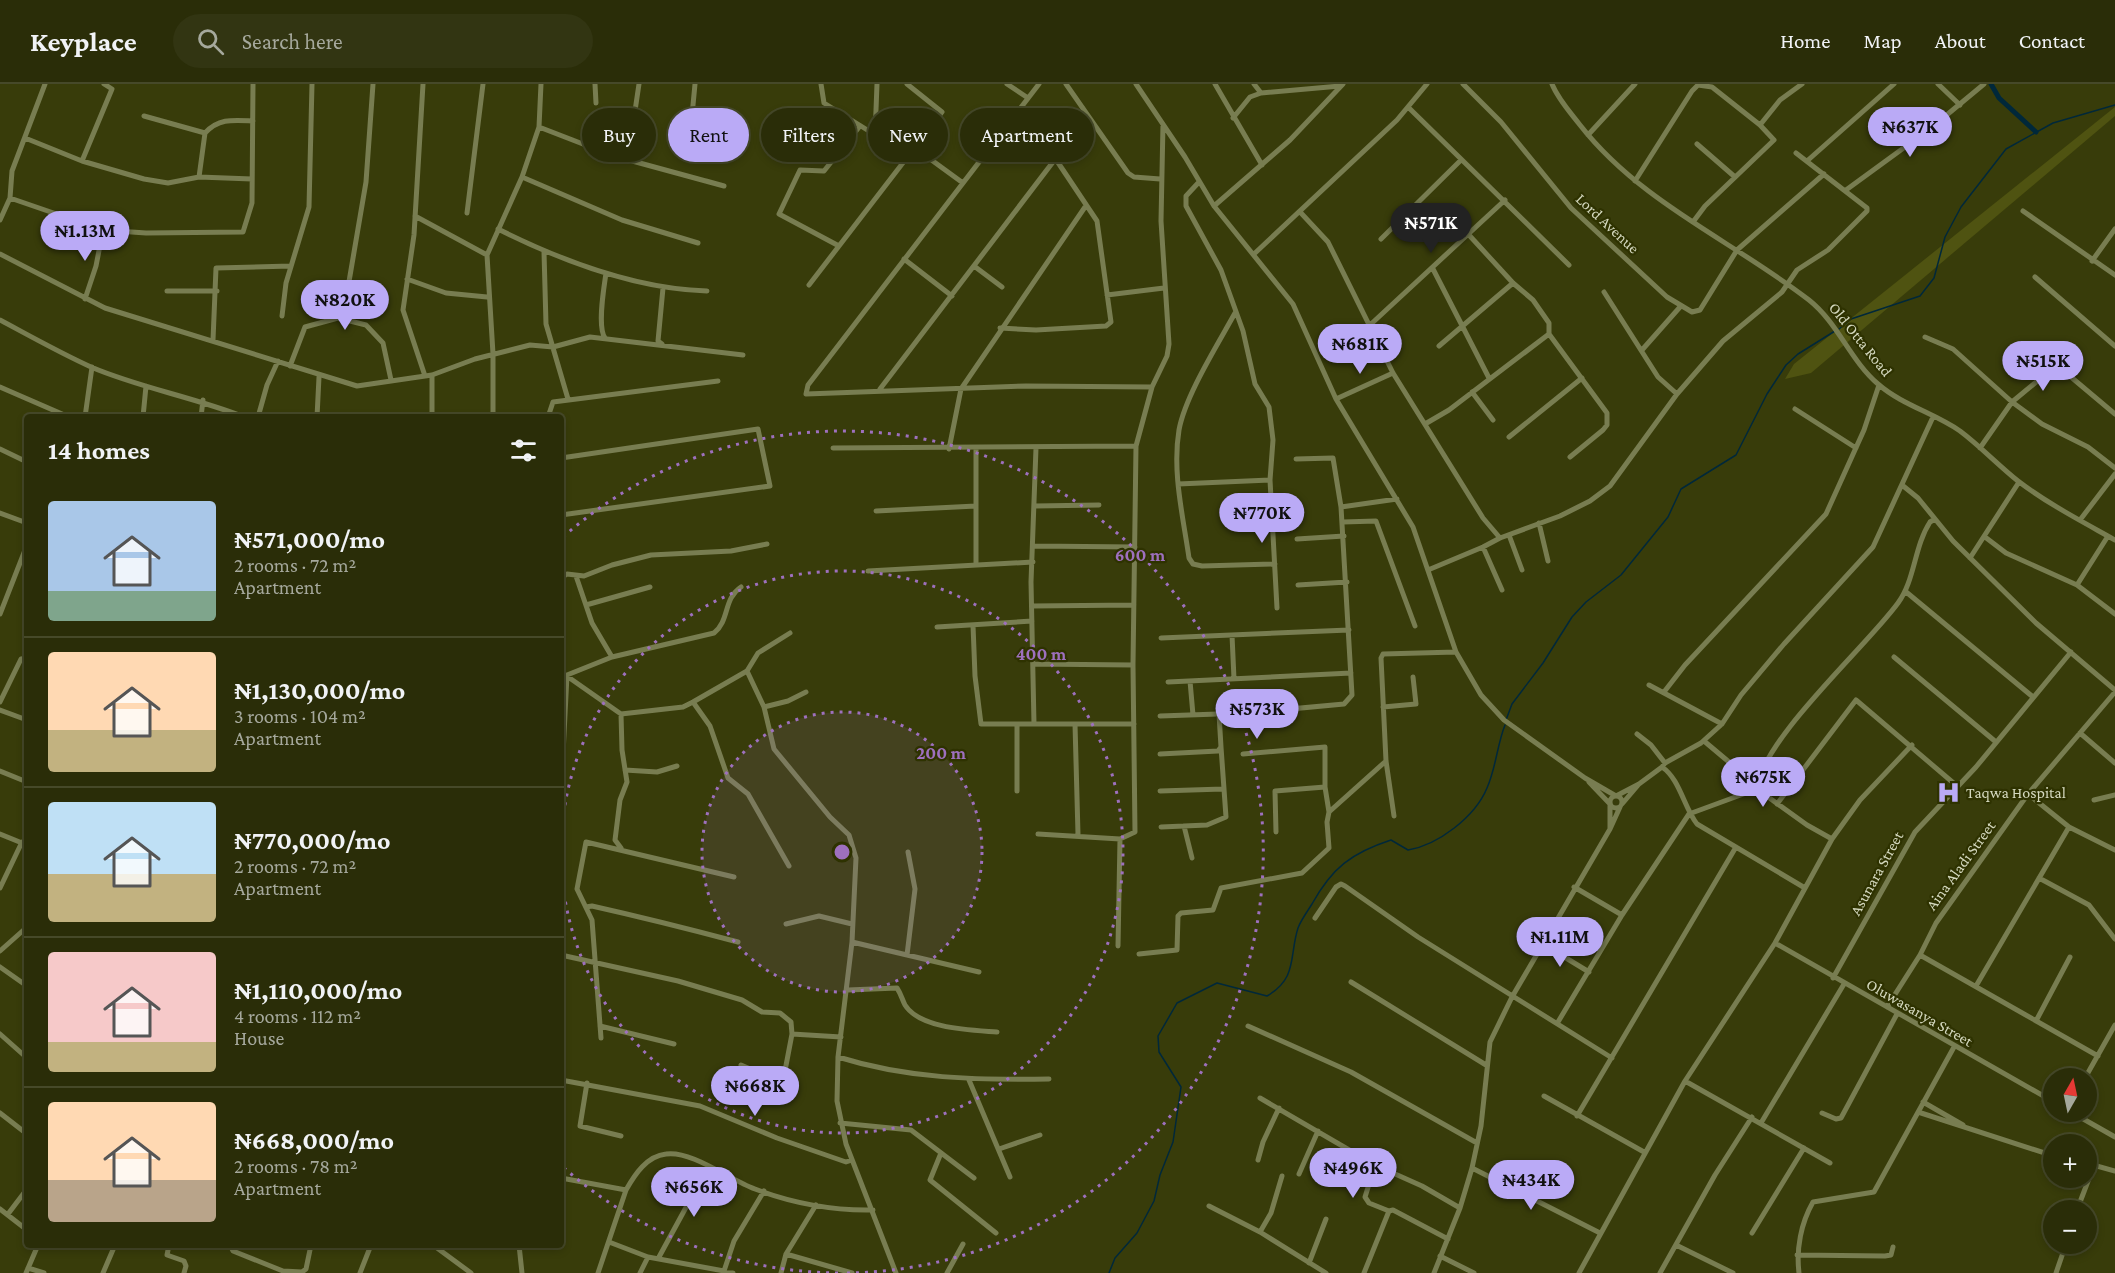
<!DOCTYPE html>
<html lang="en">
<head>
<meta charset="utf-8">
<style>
  :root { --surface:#2a2d08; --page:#323512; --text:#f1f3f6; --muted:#a5a89c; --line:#464929; --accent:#baaaf6 }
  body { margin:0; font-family:"Crimson Pro",serif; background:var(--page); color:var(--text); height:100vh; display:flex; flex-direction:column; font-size:22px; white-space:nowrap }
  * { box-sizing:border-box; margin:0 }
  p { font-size:20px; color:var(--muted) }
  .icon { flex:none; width:33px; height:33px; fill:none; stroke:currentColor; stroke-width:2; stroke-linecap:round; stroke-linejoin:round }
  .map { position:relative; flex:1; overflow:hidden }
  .drawer { position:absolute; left:24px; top:330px; width:540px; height:834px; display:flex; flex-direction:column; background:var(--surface); border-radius:6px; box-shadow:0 3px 9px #0003,0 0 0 2px var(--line) }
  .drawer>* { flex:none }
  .banner { position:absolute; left:582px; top:24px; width:570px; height:54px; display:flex; gap:12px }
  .needle { width:39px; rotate:9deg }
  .tools { position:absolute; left:2043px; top:984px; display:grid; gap:12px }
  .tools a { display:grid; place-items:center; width:54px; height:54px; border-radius:50%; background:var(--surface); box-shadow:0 3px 9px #0003,0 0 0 2px var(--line); font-size:30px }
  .price { position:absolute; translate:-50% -51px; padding:0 14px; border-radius:21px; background:var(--accent); color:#111; font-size:20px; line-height:39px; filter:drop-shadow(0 2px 3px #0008) }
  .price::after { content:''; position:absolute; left:50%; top:36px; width:18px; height:14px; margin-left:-9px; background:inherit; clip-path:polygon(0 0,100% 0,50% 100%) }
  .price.selected { background:#222; color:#fff }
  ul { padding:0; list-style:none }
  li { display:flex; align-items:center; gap:18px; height:150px; padding:0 24px }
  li+li { border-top:2px solid var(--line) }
  li span { display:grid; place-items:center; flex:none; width:168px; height:120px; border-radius:6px; color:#555 }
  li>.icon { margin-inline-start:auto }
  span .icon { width:72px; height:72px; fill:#fffc; stroke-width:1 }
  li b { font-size:26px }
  h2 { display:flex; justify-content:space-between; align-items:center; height:72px; padding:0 24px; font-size:26px }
  .chip { padding:0 21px; border-radius:27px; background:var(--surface); box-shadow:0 3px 9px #0003,0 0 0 2px var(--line); font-size:21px; line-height:54px }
  .chip.selected { background:var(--accent); color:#111 }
  header { display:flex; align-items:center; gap:36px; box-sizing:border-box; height:84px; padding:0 30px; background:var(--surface); border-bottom:2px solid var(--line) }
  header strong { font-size:28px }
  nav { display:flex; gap:33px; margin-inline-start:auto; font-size:21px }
  .search { width:420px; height:54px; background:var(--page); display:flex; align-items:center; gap:15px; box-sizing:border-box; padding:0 21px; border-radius:33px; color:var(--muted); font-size:22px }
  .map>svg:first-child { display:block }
</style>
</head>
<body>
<header>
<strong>Keyplace</strong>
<div class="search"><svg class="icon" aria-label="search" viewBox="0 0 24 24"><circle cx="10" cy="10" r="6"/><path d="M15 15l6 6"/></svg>Search here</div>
<nav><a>Home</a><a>Map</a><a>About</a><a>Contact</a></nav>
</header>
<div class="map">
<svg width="2115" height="1189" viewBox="0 0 2115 1189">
  <rect width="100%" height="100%" fill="#383c0a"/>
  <path fill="#4f5311" d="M2115,23V32L1811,289L1785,295L1794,280Z"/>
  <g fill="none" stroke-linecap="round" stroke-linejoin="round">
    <path stroke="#00283a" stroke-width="1.5" d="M1839,245L1851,235L1920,212L1934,194L1945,153L1961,123L2006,65L2053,39L2115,21
      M1506,636L1512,620L1543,579L1572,533L1586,518L1621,491L1668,433L1681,405L1736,371L1767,310L1786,281L1798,270L1835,247
      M1109,1189L1115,1174L1137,1149L1154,1117L1160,1091L1173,1058L1181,1003L1159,968L1158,952L1177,919L1217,899L1267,912C1298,894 1289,872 1298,844C1301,836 1307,828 1312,820C1332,784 1351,769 1391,756L1408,766C1438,761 1475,733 1487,704C1496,684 1497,661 1505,641"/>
    <path stroke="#00283a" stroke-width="5" d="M1991,0L1999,14L2036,48"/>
    <path stroke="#787d51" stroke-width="5" d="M423,0L414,151L403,226L425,292
      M595,0L596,19
      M821,0L824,19L909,72
      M1007,0L1028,14
      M1039,0L808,301L806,310L1026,302L1152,303
      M1066,0L1128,89L1134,93L1160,95
      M1136,0L1185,73L1214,122L1293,220L1336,315L1413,443L1456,568L1481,611L1504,636L1585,694L1616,712L1639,700
      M1215,0L1262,81
      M1254,0L1261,9L1340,2
      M1463,0L1501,38L1571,124L1667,213L1692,228L1700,226L1737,166L1824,90
      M1552,0C1558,15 1570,28 1580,41C1641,119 1733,157 1809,216C1838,239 1850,276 1878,300C1902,321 1934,329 1960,347C1980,362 1998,381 2018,397C2048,420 2083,438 2115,456
      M1938,0L1960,21
      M1408,23L1569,181
      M144,32L205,49L199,93
      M1233,34L1250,13L1261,9
      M1760,41L1780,16L1802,0
      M539,43L614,72L724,102L706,97
      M205,49C219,34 233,36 253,37
      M1588,51L1635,0
      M875,52L877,0
      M25,54L82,77L144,95L168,99L199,93L252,95
      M631,54L639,0
      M693,59L691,42L695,0
      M1697,60L1735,93
      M915,64L963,99
      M82,77L112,5L104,0
      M1807,77L1894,0
      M522,93L622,136L698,159
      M1635,97L1692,7L1698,1L1712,3L1760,41L1774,56L1705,122L1693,138
      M1846,106L1931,44L1984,0
      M10,114L103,146L146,149L243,148L252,119L253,0
      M1214,122L1290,56L1343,0
      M2023,127L2115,191
      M467,129L483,0
      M1301,129L1328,158L1393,289L1483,434L1500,454
      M415,132L487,171
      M0,136L10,114L12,87L45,0
      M498,145C562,177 635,205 707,207
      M1469,151L1513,199L1533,216L1549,239V250L1607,329V341L1603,346L1570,373
      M1381,155L1461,76
      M839,162L779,130L800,86L824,87L860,42
      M544,168L546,240L568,315
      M0,170L105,224L357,302L432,291L475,275L530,261L553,263L590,253L743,271
      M1254,170L1397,36L1427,0
      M904,175L952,212
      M2092,177L2115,145
      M974,182L1002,203
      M1433,185L1489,294
      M2035,193L2115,262
      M407,195L446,209L487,213
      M809,201L942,28L907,0
      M167,207H217
      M1604,208L1658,293L1677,310
      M1107,211L1164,204
      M85,215L96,182L103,146
      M1235,229C1218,260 1185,312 1179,346C1172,388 1183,432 1189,474L1193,480L1202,482L1275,480
      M282,232L286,199L309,123L312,0
      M338,234L345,221L366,98L373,0
      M0,236C30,252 60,269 91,283C140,304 194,313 244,333
      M1370,241L1505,116
      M1000,244L1036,246L1106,242L1111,238L1097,137L1055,74
      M1925,253L1953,265L2012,318L2042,340L2088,363L2115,384
      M605,254C597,243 604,203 606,189
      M213,256L216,184L291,182
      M662,260L658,257L663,204
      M1439,262L1513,199
      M1642,266L1680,223
      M290,282L305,243L338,234L366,241L383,259L391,296
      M432,291V333
      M0,303L69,333
      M880,305L1088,32
      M1472,308L1493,336
      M1336,315L1393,289
      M1795,325L1856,364
      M85,333L92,283
      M143,333L146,302
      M201,333L203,316
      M258,333L267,301L278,277
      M317,333L319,293
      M493,333V270L487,171L522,93L539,43L541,0
      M548,333L553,318L718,297
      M1425,340L1449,326L1549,250
      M1509,353L1582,294
      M833,364L1136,362
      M976,364V480
      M1980,364L2012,318L2052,285L2065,288L2115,330
      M0,365L27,378
      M949,365L961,305L1085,123
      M561,374L758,345L770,402L561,431
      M1296,375L1333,374L1341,423
      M1270,396L1277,524
      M1178,400L1270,396L1273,356L1269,323L1255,300L1243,247L1221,186L1186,122V112L1199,98
      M1902,401L1918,414L1953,457L2036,539L2115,606
      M1035,422L1099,421
      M876,427L976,422
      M0,429L27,439
      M2080,436L2115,390
      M1343,438L1376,437L1415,542
      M1539,439L1548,477
      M1509,451L1522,486
      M1985,453L2006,469L2077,501L2115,530
      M1297,455L1344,452
      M1034,462L1135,463
      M1483,463L1502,506
      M1970,474L2019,398
      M1428,486L1483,463L1500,454L1560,432L1590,417L1610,402L1677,310L1723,257L1782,208L1797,186L1828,166L1867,127V124L1796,69
      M868,487L1033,478
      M576,492L592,539L612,573
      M561,494L567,490L584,492L612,481L651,471L731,467L767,460
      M1298,501L1347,498
      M2077,501L2108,452
      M1905,507L2033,613
      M586,521L650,503
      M1032,522L1134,521
      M0,530L27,461
      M973,541L975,592L981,640H1134
      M937,543L1032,537
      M1232,551L1234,595
      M1161,554L1349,546
      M1894,573L1996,658
      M1033,580L1133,581
      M747,587L764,623L774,665L830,733L849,751L856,774L852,858L838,973L837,1017L846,1060L896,1189
      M561,588L621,630L683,623L693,618L747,587L758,569L790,549
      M1190,597L1193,631
      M1168,598L1351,589
      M1649,601L1722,640
      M1664,608L1685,581L1826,430L1864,346L1879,301
      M0,618L21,575L27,574
      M693,618L710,642L728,694L748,710L789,782
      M764,623L788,617L806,608
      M1383,623L1416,620L1413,593
      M0,626L27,636
      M1160,632L1247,629L1344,620L1352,611L1341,423L1397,415
      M1034,640L1031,498L1036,364
      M1075,640L1078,750
      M1017,641V707
      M2080,649L2115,679
      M1637,650L1651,661L1665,679
      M1704,657L1729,678L1761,687
      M1160,670L1218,667L1221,663L1219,630
      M1243,670L1325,663V703L1329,728
      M1662,683L1665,679L1701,659L1722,640L1741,611L1784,560L1873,463L1933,333
      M625,686L657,688L677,682
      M0,687L27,698
      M562,690L567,591L612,573L714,549C730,536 723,515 741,503
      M1589,698L1610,720V744
      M1757,705C1762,655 1866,563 1898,519C1915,496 1914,463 1930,438L1935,435
      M1160,707L1223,705
      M2028,710L2069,743L2115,766
      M1610 718a6 6 0 1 1 12 0a6 6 0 1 1-12 0Z
      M2094,716L2115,711
      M1622,720L1639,700L1662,683C1680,695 1684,724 1697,740L1805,804
      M1777,720L1856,616L1957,702
      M1394,732L1386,677L1381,574L1383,570L1456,568
      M1184,742L1192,774
      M1161,743L1207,741L1226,733L1221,663
      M1276,748L1275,707L1325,703
      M0,750L27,761
      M1038,750L1120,755L1135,748L1133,581L1136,362L1152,303L1167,272L1169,260L1161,137L1163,40
      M621,764L615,756L620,716L627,698L622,666L621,630
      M2039,794L2089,821L2115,855
      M1574,803L1622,831
      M0,804L22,758
      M586,823L592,822C641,833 689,845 738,858
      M1315,834L1336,803L1341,800L1345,802L1418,853L1612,974
      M786,840L819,832L852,840
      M852,858L979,888
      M1775,859L2054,1018
      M1543,860L1589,888
      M1118,862L1120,755
      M0,867L27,843
      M1139,870L1177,866L1178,832L1181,829L1213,826L1221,804L1302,789L1329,764L1327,738L1329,728L1386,677
      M561,871L678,897L742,916L762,928L780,929L791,938L792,950
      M907,871L915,805L908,768
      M1920,871L2098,972
      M0,883L27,902
      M1833,894L1915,748L1976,683L2071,568
      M1351,898L1486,981
      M1976,902L2069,743
      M848,906L897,904C901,910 902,915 905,921C920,945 972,946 997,948
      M1887,923L1920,871L1936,839L2028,710L2115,608
      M2036,937L2070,873
      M1558,938L1622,831L1689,730L1757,705L1807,741L1832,755
      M600,942L674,960
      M1248,942L1351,988L1477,1059
      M0,950L27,974
      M601,954L592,836L577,805L586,758L734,793
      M838,973C908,995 976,996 1049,995
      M741,981L771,994L784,992L792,950L841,953
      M2085,994L2115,941
      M561,996L700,1022L777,1054L846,1078L852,1076
      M969,996L1010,1093
      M1685,997L1830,1079
      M587,999L580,1042L621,1052
      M1544,1012L1644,1068
      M1260,1014L1375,1081L1422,1102L1460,1124
      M1923,1018L1963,1041
      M1918,1028L2054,1072
      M2071,1028L2115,1053
      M0,1029L27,1050
      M1822,1029L1836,1035L1841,1034L1897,930
      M1577,1032L1736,763
      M840,1039L911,1046L974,1094
      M1761,1039L1844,900
      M999,1065L1040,1051
      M941,1069L930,1096L996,1149
      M1258,1076L1263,1058L1279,1024
      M2086,1079L2115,1087
      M1375,1081L1365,1113L1369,1119L1389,1127
      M1472,1084L1600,1149
      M1299,1090L1318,1047
      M561,1094L626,1106L598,1189
      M626,1106C635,1090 647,1072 666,1070C691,1066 730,1096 755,1105C791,1119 834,1127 873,1126
      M1209,1122L1260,1148L1326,1189
      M0,1125L27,1146
      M2077,1126L2093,1084
      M8,1130L27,1105
      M1260,1148L1271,1129L1282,1092
      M1752,1149L1804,1064
      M609,1158L648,1173L640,1189
      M169,1161L167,1171L184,1177L186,1182L184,1189
      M230,1161L233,1167L283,1187L302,1188L306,1185L311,1161
      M433,1161L471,1189
      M519,1161L522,1189
      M1676,1161L1733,1189
      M786,1170L852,1189
      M1797,1171L1885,1172L1891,1171L1893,1163
      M1440,1172L1474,1189
      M648,1173L724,1187L734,1157L764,1107
      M659,1173L708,1083
      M1309,1179L1326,1135
      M28,1184L44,1189
      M26,1189L38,1161
      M103,1189L115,1161
      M360,1189L371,1161
      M723,1189H733
      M781,1189L786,1170L816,1121
      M947,1189L963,1160
      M1364,1189L1389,1127L1393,1126L1448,1155
      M1434,1189L1460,1124L1472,1084L1481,1042L1490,958L1512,913L1610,745L1620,723
      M1579,1189L1685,997L1775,859L1832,755L1860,716L1912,661
      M1660,1189L1715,1091L1752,1033
      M1799,1189C1796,1165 1801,1139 1813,1118L1874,1108L1954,963
      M2056,1189L2066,1160"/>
  </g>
  <circle cx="842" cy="768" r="140" fill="#9e70be" fill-opacity=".12"/>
  <g fill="none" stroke="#9e70be" stroke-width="3" stroke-dasharray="3 6">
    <circle cx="842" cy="768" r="140"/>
    <path d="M561 766A281 281 0 1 1 561 770"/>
    <path d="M838 1189A421 421 0 0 1 563 1083M563 453A421 421 0 1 1 846 1189"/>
  </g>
  <defs>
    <symbol id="hospital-bare" viewBox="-9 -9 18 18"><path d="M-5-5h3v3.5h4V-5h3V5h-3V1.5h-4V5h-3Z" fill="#baaaf6" stroke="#2e3200" stroke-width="2.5" paint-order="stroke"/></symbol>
  </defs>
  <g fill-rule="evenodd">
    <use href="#hospital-bare" x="1932" y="692" width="33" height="33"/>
  </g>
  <g text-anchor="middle" stroke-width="4.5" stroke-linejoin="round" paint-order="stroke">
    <g font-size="16" fill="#d3d7bd" stroke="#2e3200">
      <text transform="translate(1608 139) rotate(43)" y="6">Lord Avenue</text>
      <text transform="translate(1861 255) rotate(51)" y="6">Old Otta Road</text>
      <text transform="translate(1960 781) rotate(-54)" y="6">Aina Aladi Street</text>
      <text transform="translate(1876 789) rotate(-61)" y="6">Asunara Street</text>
      <text transform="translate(1920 928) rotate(30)" y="6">Oluwasanya Street</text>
    </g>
    <g font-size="16" fill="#d3d7bd" stroke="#2e3200" text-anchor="start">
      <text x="1966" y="714">Taqwa Hospital</text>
    </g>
  </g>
  <circle cx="842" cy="768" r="9" fill="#9e70be" stroke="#2e3200" stroke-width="3"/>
  <g font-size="18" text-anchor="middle" font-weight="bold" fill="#9e70be" stroke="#2e3200" stroke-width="4.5" stroke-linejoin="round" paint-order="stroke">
    <text x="1140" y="477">600 m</text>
    <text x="1041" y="576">400 m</text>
    <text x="941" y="675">200 m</text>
  </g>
</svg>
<div class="tools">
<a><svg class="needle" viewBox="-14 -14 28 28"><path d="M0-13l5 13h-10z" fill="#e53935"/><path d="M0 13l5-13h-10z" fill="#a5a89c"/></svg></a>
<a>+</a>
<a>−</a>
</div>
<b class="price" style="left:1910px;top:74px">₦637K</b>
<b class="price selected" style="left:1431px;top:170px">₦571K</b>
<b class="price" style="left:85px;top:178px">₦1.13M</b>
<b class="price" style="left:345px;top:247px">₦820K</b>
<b class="price" style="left:1360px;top:291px">₦681K</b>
<b class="price" style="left:2043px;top:308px">₦515K</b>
<b class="price" style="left:1262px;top:460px">₦770K</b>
<b class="price" style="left:1257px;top:656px">₦573K</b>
<b class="price" style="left:1763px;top:724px">₦675K</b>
<b class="price" style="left:1560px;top:884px">₦1.11M</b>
<b class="price" style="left:755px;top:1033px">₦668K</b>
<b class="price" style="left:1353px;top:1115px">₦496K</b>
<b class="price" style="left:1531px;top:1127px">₦434K</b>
<b class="price" style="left:694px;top:1134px">₦656K</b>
<div class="banner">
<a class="chip">Buy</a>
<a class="chip selected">Rent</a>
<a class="chip">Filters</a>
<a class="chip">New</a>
<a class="chip">Apartment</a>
</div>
<section class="drawer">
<h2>14 homes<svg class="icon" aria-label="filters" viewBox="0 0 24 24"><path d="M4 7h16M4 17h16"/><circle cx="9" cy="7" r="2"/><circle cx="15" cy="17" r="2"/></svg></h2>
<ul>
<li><span style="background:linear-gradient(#a9c7e8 75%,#7fa58c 0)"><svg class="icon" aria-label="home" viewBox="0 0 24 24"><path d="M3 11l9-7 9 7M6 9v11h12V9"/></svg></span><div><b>₦571,000/mo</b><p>2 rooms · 72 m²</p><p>Apartment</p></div></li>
<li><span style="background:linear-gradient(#ffd9b3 65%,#c2b280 0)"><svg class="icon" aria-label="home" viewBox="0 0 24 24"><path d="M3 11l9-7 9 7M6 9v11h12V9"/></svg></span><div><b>₦1,130,000/mo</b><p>3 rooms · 104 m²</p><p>Apartment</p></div></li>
<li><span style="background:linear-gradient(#bfe0f5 60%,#c2b280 0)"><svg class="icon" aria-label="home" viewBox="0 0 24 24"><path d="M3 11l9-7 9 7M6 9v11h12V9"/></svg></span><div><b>₦770,000/mo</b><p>2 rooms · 72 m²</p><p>Apartment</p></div></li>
<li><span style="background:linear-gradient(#f6c9c9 75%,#c2b280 0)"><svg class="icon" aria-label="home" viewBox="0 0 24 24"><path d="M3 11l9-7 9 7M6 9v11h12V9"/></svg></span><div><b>₦1,110,000/mo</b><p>4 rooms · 112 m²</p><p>House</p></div></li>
<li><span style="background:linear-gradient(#ffd9b3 65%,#b9a48a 0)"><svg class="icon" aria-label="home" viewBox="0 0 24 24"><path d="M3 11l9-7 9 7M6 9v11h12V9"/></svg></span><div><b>₦668,000/mo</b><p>2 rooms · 78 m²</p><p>Apartment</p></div></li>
</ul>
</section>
</div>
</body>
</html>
